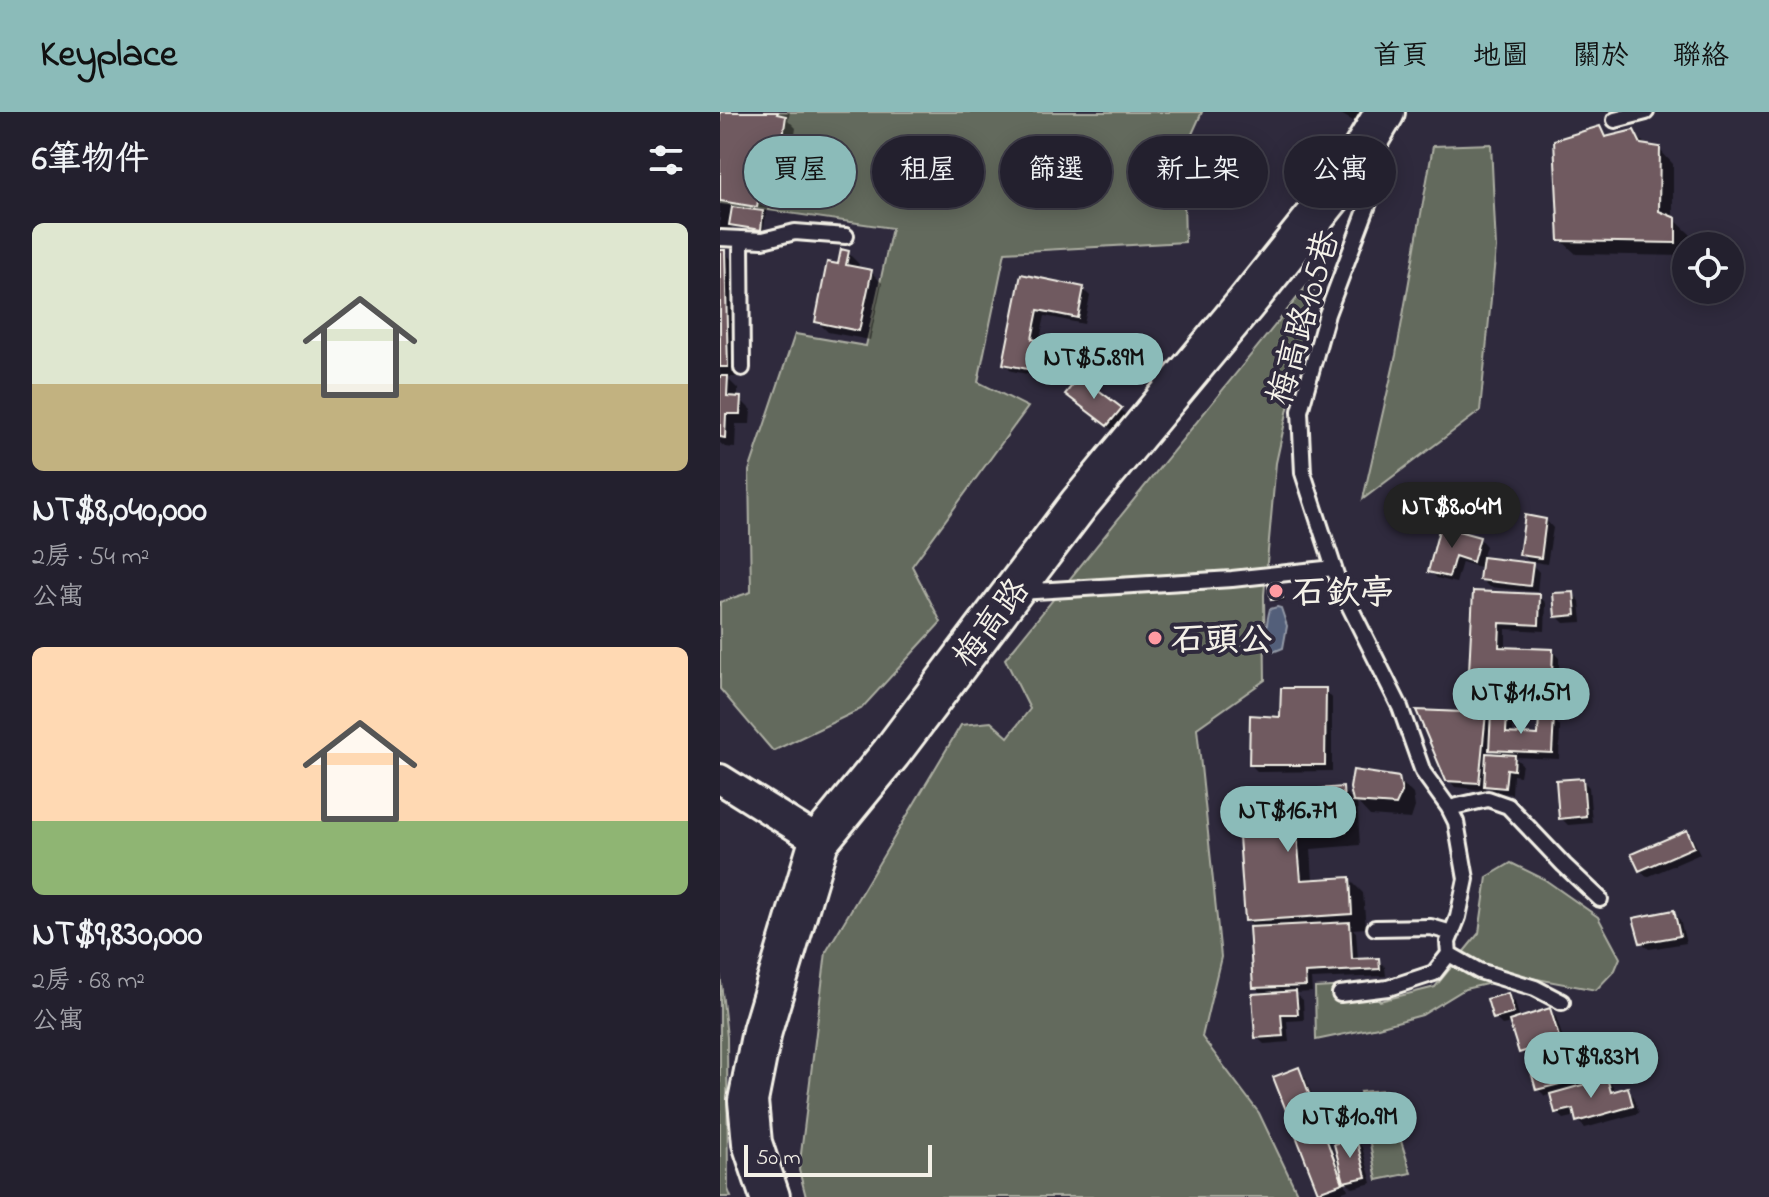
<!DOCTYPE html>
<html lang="zh-TW">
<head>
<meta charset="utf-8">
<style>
  :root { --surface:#23202e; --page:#2b2836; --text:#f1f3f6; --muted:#a3a3aa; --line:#403e4a; --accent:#8bbbb9 }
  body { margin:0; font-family:"Indie Flower","LXGW WenKai TC",sans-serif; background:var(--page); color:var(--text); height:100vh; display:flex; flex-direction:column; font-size:30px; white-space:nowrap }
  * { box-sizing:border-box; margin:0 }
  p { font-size:26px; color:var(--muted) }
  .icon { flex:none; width:44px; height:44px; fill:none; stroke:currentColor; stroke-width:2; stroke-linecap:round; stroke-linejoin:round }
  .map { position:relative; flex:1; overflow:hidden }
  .details { display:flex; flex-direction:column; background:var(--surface); width:720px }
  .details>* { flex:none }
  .guide { position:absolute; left:24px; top:24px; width:760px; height:72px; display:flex; gap:16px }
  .controls { position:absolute; left:952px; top:120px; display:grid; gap:16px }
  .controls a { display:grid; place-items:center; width:72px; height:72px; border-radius:50%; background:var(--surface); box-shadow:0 4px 20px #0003,0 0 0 2px var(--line); font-size:40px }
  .scale { position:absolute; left:24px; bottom:20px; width:188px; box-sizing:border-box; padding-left:8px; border:4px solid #f4f1e8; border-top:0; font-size:22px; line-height:28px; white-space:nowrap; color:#f4f1e8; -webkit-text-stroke:6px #2f2a3d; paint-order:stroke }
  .price { position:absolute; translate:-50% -68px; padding:0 18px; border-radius:28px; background:var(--accent); color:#111; font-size:26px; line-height:52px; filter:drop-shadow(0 2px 4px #0008) }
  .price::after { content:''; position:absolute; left:50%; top:48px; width:24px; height:18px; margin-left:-12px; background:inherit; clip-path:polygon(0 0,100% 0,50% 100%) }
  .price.active { background:#222; color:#fff }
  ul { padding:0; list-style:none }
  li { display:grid; align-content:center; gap:16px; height:424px; padding:0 32px }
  li span { display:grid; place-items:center; height:248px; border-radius:12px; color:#555 }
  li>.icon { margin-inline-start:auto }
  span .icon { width:144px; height:144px; fill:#fffc; stroke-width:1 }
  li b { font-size:34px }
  h2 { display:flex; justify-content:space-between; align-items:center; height:96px; padding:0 32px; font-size:34px }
  .chip { padding:0 28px; border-radius:36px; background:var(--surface); box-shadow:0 4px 20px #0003,0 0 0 2px var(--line); font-size:28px; line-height:72px }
  .chip.active { background:var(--accent); color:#111 }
  header { display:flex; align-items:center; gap:48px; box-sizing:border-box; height:112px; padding:0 40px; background:var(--accent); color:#111 }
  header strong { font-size:38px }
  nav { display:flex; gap:44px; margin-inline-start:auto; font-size:28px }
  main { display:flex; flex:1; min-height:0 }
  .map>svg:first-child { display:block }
</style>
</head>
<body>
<header>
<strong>Keyplace</strong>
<nav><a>首頁</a><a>地圖</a><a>關於</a><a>聯絡</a></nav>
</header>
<main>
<section class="details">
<h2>6筆物件<svg class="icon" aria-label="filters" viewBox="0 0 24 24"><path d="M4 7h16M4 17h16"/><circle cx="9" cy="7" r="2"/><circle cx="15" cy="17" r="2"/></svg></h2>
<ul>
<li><span style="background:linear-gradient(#dfe7d0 65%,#c2b280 0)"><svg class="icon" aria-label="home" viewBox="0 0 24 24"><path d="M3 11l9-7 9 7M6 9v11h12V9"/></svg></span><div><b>NT$8,040,000</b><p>2房 · 54 m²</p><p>公寓</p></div></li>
<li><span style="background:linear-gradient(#ffd9b3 70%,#8fb573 0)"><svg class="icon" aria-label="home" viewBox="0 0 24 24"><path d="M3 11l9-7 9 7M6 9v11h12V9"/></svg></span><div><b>NT$9,830,000</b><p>2房 · 68 m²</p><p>公寓</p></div></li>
</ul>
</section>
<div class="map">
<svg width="1049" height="1085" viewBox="0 0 1049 1085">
  <rect width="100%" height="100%" fill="#2f2a3d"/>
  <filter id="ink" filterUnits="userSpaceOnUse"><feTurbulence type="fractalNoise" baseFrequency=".0125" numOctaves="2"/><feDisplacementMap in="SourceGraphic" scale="16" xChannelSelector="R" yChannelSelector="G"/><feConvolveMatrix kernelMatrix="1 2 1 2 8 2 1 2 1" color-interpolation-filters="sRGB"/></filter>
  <g filter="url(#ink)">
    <path fill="#646a5d" stroke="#acaea2" stroke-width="2" d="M0,0H482L463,42L465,130L285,140L258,270L308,295L192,454L221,510L141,597L53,639L0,577V490L31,480L29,359L75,222L146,234L172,116L0,91Z
      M771,32L776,136L760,299L643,387L676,243L713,34Z
      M598,160L556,351L544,483L545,568L477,616L501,845L482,925L539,1001L579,1085H86L79,1058L106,840L241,613L271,610L288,625L310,597L285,547Z
      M791,751L824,767L878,805L900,846L895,858L876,878L801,864L745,877L702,903L658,915L596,928L595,876L646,873L660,889L715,875L759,821L767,765Z
      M0,861L7,925L8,1077L11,1085H0Z
      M665,978L691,1061L657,1068L640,980Z"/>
    <path fill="#525e7a" stroke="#9399a6" stroke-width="2" d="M557,495L561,496L567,514L563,536L553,540C544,527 546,511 550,497Z"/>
    <path fill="#0007" fill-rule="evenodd" d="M0,0H70L68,8L76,16L69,63L54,61L43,119L12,115L11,126L0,125Z
      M617,0H652L644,15Z
      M880,17L889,26L913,20L928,35L939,37L953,52V106L970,122V134H966V144L856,142L841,128Z
      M0,140H4L15,151L18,265H6L18,277V286L20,287L31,298L30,312H16L15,336L5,335L0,331Z
      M128,141L139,152L138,157L151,160L162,171L150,228L108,220L97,209Z
      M303,164L363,177L370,184L364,212L325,204L319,231L351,237L358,244L352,271L292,259L285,252Z
      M355,289L400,297L407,304L395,320Z
      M826,408L833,416L827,452L809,449L819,460L817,480L769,475L761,467L763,456L742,450L736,471L717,466L710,459L759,426L766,434L762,447L812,453L802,442Z
      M560,472L563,475L565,488L555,490L552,487Z
      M754,481L819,484L826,491L825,519L786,517V537L832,539L839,546V570L832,569L840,577L839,601L755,598L748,590L759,567L752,559Z
      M853,482L860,489L862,510L844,511L837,504Z
      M605,578L612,586V659L538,660L531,653L562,607Z
      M765,603L772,610L786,604L793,611V624L820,625L833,607L840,614L839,647L794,645L802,652L800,664L793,663L792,682L773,680L765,673V678L735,675L728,667ZM769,636L777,644L768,643Z
      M678,667L693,682L695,695L691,707L650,704L637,690L640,733L591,737L593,769L629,767L643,781L646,816L633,817L636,820L638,848H658L665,855L666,864L591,867L592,880L575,881L583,888L584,908L567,909L569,930L544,932L537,925L543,884L535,875V817L527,808L518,684L622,677L636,691L632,676Z
      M862,668L869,675L872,711L848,713L841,706Z
      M966,720L973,727L980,742L927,765L920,758Z
      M953,801L960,808L966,831L929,837L921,830Z
      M788,883L795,890L800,908L829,898L836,905L846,936L865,931L872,938L880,970L887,968L894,975L895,981L907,978L914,985L919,1001L865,1016L858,1009L857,1004L844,1007L837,1000L832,982L825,984L818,977L808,947L801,940L792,911L782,913L775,906Z
      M578,958L585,965L619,1053L622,1052L635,1028L642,1035L652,1071L633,1076L624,1067L628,1078L609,1085H605L599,1079Z"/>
    <path fill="#705a60" stroke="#f4f1e8" stroke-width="2" d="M0,0H58L57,2L66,4L59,53L44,51L37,95L0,89Z
      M880,14L885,25L914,18L921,32L940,35L939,99L956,106V131L839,129L834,28Z
      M12,95L43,99L41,118L9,113Z
      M121,137L129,139L126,153L152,158L139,219L95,210L107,150L118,152Z
      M0,138H5L8,255H0Z
      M301,162L364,175L358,206L318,198L312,227L352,235L346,265L283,252Z
      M0,264H8L7,284L21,285L20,302H6L5,326L0,325Z
      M360,264L402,296L387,314L345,282Z
      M805,403L826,407L821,446L799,443Z
      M720,414L760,425L753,450L735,444L729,465L708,460Z
      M762,445L813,451L810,474L759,468Z
      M560,470L563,486L551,488L548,472Z
      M753,479L820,482L819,513L780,511L779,535L833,537L832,563L749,560Z
      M854,480L856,503L835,505L833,481Z
      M747,564L834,568L833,595L746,591Z
      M561,576H606L605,653H529L530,603L560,605Z
      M696,598L766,601L759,671L726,669Z
      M771,601L787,602L786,621L818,623L819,604L834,605L832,641L769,638Z
      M766,641L795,643L794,658L787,657L785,676L764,674Z
      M633,658L679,665L682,680L676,693L633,690L630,676Z
      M863,666L866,704L839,707L836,668Z
      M623,675L626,719L577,723L581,768L630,765L632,802L525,809L516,683Z
      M967,718L974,735L919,759L911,742Z
      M954,798L960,824L920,831L913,806Z
      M630,810L632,847L659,846L660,857L585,861L586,874L533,876L529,815Z
      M576,879L578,902H561L563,924L535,926L532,882Z
      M788,881L794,901L773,907L767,887Z
      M830,896L840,928L799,941L789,909Z
      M866,929L875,963L816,978L807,944Z
      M579,955L623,1071L598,1080L553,965Z
      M887,966L891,980L908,975L913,994L856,1010L853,997L835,1001L830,982Z
      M636,1026L646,1065L624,1070L614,1032Z"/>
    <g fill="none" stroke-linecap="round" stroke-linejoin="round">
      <defs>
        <path id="lane" d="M895,8L926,0
          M644,51L651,85L607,202L580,299L583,361L620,475L680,595L703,660L729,696L736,710L746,767L738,805L728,830L729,842L759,859L815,876L842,890
          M0,126L43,128L75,120L126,124
          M21,127L22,256
          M299,480L512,467L614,456
          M729,696L768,687L788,694L844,753L880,787
          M655,816L711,815L732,821
          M620,882L668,876L714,861L729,842"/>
        <path id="street" d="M0,667L99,729"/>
        <path id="secondary" d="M50,1085L32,1031L28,989L42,919L99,729L171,641L359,392L526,191L626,66L665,0"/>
      </defs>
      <use href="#lane" stroke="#f4f1e8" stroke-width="20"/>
      <use href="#street" stroke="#f4f1e8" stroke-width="34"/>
      <use href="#secondary" stroke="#f4f1e8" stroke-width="44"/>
      <use href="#lane" stroke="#2f2a3d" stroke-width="14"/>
      <use href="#street" stroke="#2f2a3d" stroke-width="28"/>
      <use href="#secondary" stroke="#2f2a3d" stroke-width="38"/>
    </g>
  </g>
  <g fill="#ff9aa2" stroke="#2f2a3d" stroke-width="3">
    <circle cx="556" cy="479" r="8"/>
    <circle cx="435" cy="526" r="8"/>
  </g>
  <g text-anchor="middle" stroke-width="8" stroke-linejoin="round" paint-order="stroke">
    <g font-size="34" fill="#f4f1e8" stroke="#2f2a3d">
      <text transform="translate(582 205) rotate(-74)" y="12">梅高路105巷</text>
      <text transform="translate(270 510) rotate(-53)" y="12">梅高路</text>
    </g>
    <g font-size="34" font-weight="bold" fill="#f4f1e8" stroke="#2f2a3d" text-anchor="start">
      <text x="572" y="491">石欽亭</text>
      <text x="451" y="538">石頭公</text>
    </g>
  </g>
</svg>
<div class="controls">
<a><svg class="icon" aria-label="locate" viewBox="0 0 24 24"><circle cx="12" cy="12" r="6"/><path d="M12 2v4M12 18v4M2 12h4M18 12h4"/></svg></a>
</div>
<div class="scale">50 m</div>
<b class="price" style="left:374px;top:289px">NT$5.89M</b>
<b class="price active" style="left:732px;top:438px">NT$8.04M</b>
<b class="price" style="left:801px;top:624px">NT$11.5M</b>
<b class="price" style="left:568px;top:742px">NT$16.7M</b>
<b class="price" style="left:871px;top:988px">NT$9.83M</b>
<b class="price" style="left:630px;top:1048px">NT$10.9M</b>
<div class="guide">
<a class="chip active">買屋</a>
<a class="chip">租屋</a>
<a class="chip">篩選</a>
<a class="chip">新上架</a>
<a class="chip">公寓</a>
</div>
</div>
</main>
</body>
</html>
